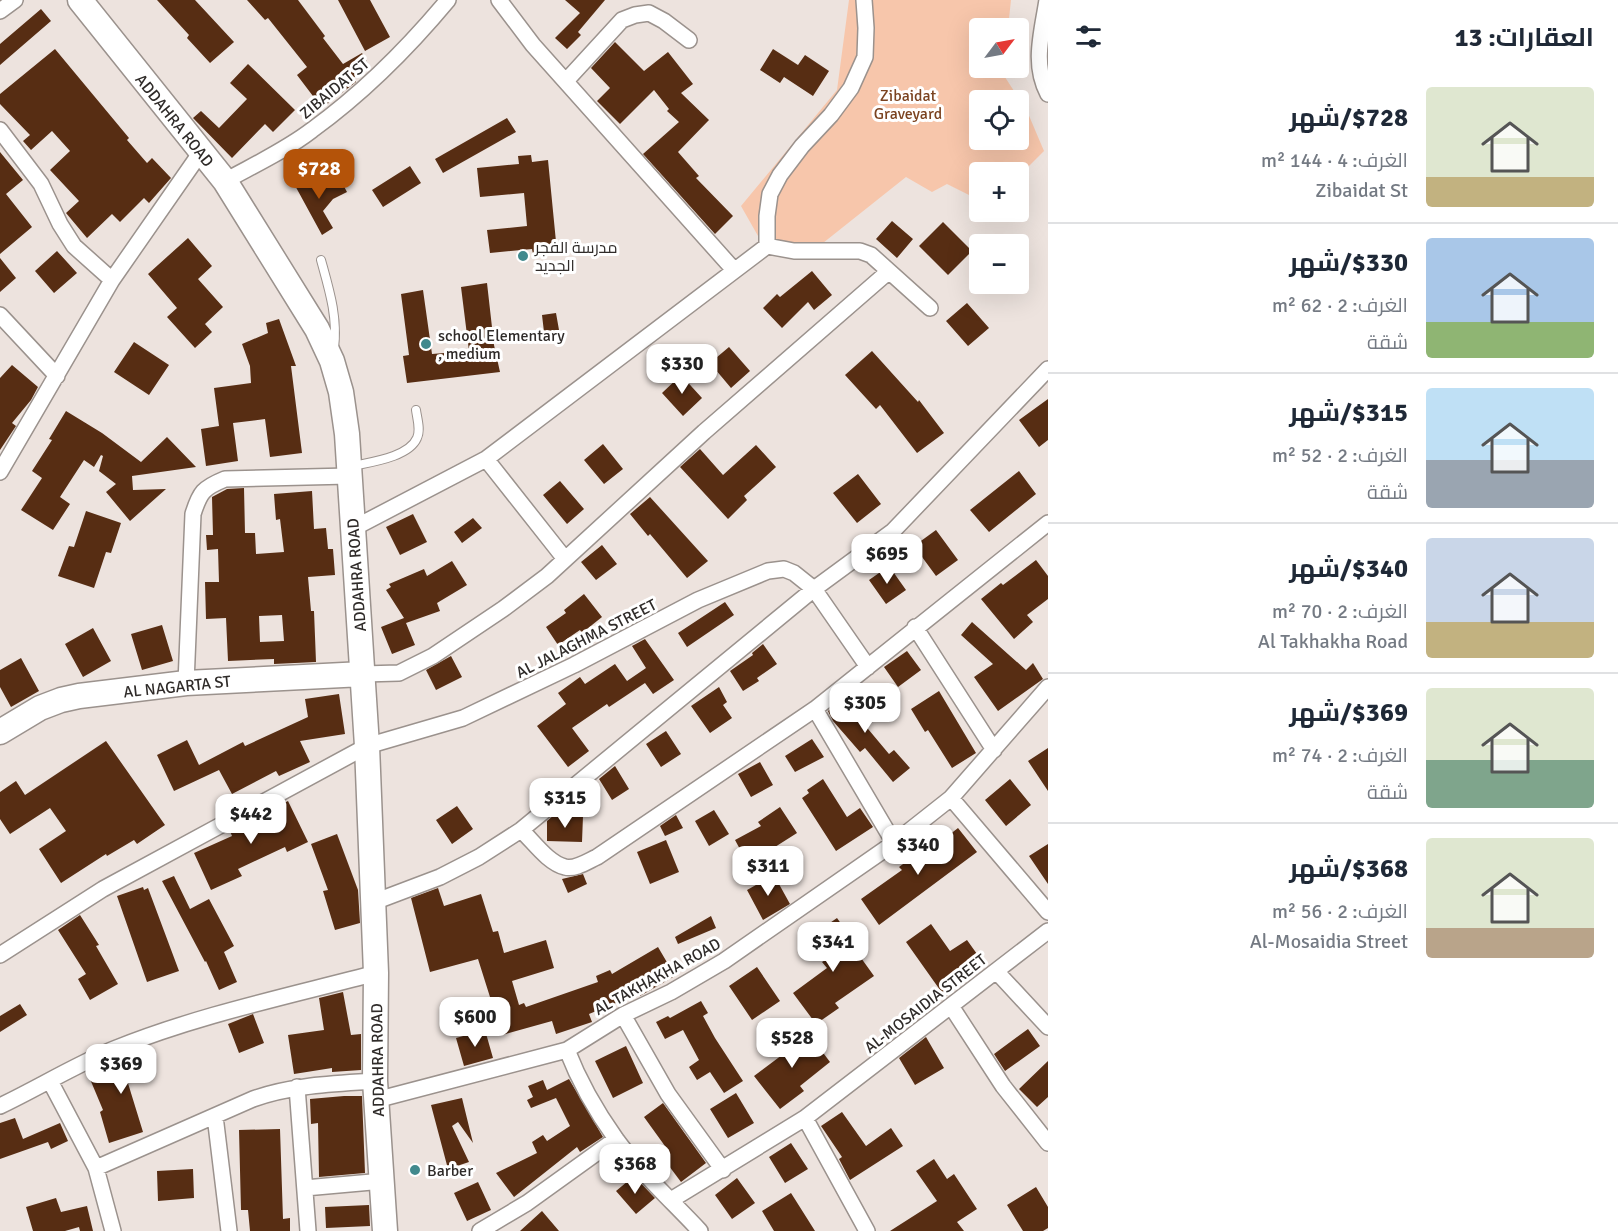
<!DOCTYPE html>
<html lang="ar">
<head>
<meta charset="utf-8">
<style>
  :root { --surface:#fff; --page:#f6f6f7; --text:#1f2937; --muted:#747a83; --line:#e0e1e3; --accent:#b45309 }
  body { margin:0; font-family:Signika,Cairo,sans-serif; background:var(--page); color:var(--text); direction:rtl; height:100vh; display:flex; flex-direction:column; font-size:22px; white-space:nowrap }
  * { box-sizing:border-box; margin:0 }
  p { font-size:20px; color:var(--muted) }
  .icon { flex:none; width:33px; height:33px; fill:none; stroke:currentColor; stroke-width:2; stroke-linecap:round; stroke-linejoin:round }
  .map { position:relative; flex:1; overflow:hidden; direction:ltr }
  .details { display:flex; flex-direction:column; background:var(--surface); width:570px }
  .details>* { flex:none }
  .needle { width:39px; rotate:58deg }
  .buttons { position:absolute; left:969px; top:18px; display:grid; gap:12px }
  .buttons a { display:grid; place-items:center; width:60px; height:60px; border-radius:6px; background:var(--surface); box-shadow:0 6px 24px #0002; font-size:30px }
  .price { position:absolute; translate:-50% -51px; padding:0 14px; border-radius:12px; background:#fff; color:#222; font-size:20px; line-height:39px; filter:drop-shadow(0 2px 3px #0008) }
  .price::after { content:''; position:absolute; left:50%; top:36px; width:18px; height:14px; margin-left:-9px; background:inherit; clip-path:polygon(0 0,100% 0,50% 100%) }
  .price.on { background:var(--accent); color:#fff }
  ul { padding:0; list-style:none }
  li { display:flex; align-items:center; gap:18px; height:150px; padding:0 24px }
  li+li { border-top:2px solid var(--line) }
  li span { display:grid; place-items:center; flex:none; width:168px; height:120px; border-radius:6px; color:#555 }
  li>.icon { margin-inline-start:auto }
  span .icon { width:72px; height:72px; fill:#fffc; stroke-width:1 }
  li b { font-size:26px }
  h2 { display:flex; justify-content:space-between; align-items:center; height:72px; padding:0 24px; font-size:26px }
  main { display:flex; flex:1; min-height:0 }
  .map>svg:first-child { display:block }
</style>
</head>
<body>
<main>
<section class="details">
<h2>العقارات: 13<svg class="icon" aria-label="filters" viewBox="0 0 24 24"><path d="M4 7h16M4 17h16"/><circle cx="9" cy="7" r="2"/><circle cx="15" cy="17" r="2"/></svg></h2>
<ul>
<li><span style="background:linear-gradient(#dfe7d0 75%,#c2b280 0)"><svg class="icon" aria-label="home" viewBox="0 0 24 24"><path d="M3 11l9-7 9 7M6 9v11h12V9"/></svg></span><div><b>$728/شهر</b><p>الغرف: 4 · 144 m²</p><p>Zibaidat St</p></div></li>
<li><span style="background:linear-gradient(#a9c7e8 70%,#8fb573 0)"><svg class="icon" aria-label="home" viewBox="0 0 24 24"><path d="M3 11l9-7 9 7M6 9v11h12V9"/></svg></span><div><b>$330/شهر</b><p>الغرف: 2 · 62 m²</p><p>شقة</p></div></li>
<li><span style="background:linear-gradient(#bfe0f5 60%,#9aa5b1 0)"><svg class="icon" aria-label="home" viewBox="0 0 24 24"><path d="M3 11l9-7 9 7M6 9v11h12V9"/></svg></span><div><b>$315/شهر</b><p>الغرف: 2 · 52 m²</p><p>شقة</p></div></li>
<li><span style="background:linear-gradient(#c9d6e8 70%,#c2b280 0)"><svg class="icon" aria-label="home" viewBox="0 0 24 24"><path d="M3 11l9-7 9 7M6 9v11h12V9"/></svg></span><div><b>$340/شهر</b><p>الغرف: 2 · 70 m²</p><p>Al Takhakha Road</p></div></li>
<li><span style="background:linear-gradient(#dfe7d0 60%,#7fa58c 0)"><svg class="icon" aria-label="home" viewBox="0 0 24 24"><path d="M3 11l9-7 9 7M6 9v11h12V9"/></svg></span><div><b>$369/شهر</b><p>الغرف: 2 · 74 m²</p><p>شقة</p></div></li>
<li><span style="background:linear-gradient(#dfe7d0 75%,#b9a48a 0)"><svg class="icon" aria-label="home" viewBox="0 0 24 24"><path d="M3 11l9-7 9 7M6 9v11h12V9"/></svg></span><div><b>$368/شهر</b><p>الغرف: 2 · 56 m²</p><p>Al-Mosaidia Street</p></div></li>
</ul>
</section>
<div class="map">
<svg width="1048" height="1231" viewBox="0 0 1048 1231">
  <rect width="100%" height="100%" fill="#ede3de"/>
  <path fill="#f7c6ab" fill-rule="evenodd" d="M849,0H1011L1008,28H980V68H1003V74L1027,111L1044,151L1019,176L1018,172H980L979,200L947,184L932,192L906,177L823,243H762L741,206L837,90ZM980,100H1018V140H980Z"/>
  <path fill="#572d13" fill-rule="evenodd" d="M157,0H195L234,42L210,63L187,38L189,35Z
    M247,0H298L325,36L323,38L343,64L362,53L370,67L353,78L356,82L322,108L297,75L307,67L268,18L265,20Z
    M338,0H370L390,37L365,51Z
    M565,0H605L578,32L581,35L567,49L555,38L580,13Z
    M41,9L51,21L0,65V44Z
    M615,42L644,71L668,52L693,84L681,93L709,120L678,152L699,176L696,178L733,216L715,234L643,154L679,122L667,111L669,109L654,90L620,124L597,101L610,88L591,68Z
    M55,49L129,138L127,140L147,163L152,158L171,178L149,203L144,198L120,222L112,214L87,238L66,213L79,201L50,170L70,151L52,131L31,150L23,141L30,135L0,104V94Z
    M773,49L798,65L805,55L829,71L813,96L784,77L780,83L760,70Z
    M248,64L295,110L273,132L265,124L232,158L193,118L201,111L219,128L247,99L230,83Z
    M507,118L516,132L443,173L435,159Z
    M0,152L23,180L6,194L32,227L0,254Z
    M531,155L532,162L548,160L557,252L533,254L532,249L490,253L487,230L527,226L524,193L480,197L477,168L519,164L518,156Z
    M410,166L421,183L383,207L372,190Z
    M304,173L312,187H327L340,179L347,192L333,199L323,211L333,228L322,235L292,180Z
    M892,221L913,239L897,258L876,239Z
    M943,222L972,251L948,275L919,246Z
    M188,238L212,266L198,279L223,307L205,324L212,332L195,348L167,317L177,308L148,274Z
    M57,251L77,273L54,293L35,271Z
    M0,258L16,278L0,292Z
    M812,271L832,295L814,310L808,302L782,328L763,308L777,294L780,297Z
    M487,283L494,345L500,372L407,383L403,356L409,355L401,294L423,290L432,354L469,351L461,287Z
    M967,303L989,328L968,346L946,321Z
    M556,313L559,330L544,332L542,315Z
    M279,319L296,366H291L302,453L270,457L265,419L233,423L238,461L206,466L201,429L219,426L214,388L251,383L250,366L242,344L268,333L266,323Z
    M134,342L169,365L149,395L114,372Z
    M729,347L750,371L731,388L710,363Z
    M872,351L918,402L919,400L944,433L917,453L880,405L876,409L845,375Z
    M12,365L38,387L31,400L12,423L16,426L0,450V378Z
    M681,375L702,398L683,416L662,393Z
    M1048,399V440L1039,447L1019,420Z
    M66,411L102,433L141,462L167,437L196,467L132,476L133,490L166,489L130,521L106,492L116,484L99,471L103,456L101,455L94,467L84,460L60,497L70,504L53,530L21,510L42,478L32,471L52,440L49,439Z
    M603,444L623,469L604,484L584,460Z
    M756,445L776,467L744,496L747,500L728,519L680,467L700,449L723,475Z
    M1019,471L1036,494L989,532L970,510Z
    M858,474L881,504L857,523L833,493Z
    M560,481L584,509L567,524L543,495Z
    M244,488L245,533H255L256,554L284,552L280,519L276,520L274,494L312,491L314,529L326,528L328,549H333L335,575L308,577L311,611H314L316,662L274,664V659L228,661L226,618L206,619L205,582H219L218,549L207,550L206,535H213L212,497L227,489ZM282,615L284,641L260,642L259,616Z
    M650,497L708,561L687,578L650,534L648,536L630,514Z
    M86,511L121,523L111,553L106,552L94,588L58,576L69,546L74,547Z
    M413,514L427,542L400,555L386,527Z
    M473,518L482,528L462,543L454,532Z
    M936,530L958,560L936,576L914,546Z
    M602,545L617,564L596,580L581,562Z
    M1036,560L1048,576V599L1027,615L1033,622L1014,639L981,599L1001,583L1003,585Z
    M452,561L467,585L437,603L440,611L406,623L415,645L392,654L381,627L404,618L386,590L391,587L389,584L424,569L427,576Z
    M889,566L906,590L886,604L869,580Z
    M584,594L602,617L582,633L580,630L558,645L546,627L566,613L564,610Z
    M725,602L734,615L687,647L678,633Z
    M972,622L1026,670L1033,663L1043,679L998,711L974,677L993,664L961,635Z
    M162,625L173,661L142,670L131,634Z
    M93,628L111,661L83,677L65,644Z
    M645,639L674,680L653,694L645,683L609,707L607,704L572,728L589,751L568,767L537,726L566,704L558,693L580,677L585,684L615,664L627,681L646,668L632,646Z
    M763,644L777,664L757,678L759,681L743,691L730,671L753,655L752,653Z
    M907,651L921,670L898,687L884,667Z
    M451,656L462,677L436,690L426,670Z
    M21,658L39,691L11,707L0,687V670Z
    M861,685L871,697L853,711L889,754L894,750L910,768L893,782L865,748L860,752L833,721L828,711Z
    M719,687L727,702L723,705L732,718L710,733L691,706Z
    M939,691L976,753L952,768L928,730L925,732L911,709Z
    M339,694L345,734L300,741L310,762L279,776L276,771L232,794L219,770L174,791L157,755L187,740L199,765L243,742L245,746L308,717L305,699Z
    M666,731L681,754L661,767L646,744Z
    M812,739L824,757L795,772L785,756Z
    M106,741L165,825L137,844L134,840L107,856L106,854L61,883L39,849L66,831L50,808L10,834L0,819V792L16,781L25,795Z
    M1048,748V791L1028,761Z
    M760,762L773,785L751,797L738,774Z
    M615,766L629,789L612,800L599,779Z
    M823,779L847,817L860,808L873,827L836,851L802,798L809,793L807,790Z
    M1010,779L1031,805L1006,826L985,800Z
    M288,801L308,842L287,852L285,847L238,869L242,876L211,890L194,853L232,836L230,831Z
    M457,806L473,829L452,844L436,820Z
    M780,807L797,833L748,864L735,840L761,826L758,822Z
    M714,810L729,834L709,846L695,821Z
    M554,815L583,816L582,842L547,841V821Z
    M676,815L683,828L665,836L660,826Z
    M958,828L977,852L879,925L861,899L902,870L899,867L918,853L921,857Z
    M337,834L358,890L360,923L335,930L323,891L328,890L311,844Z
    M666,840L679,872L650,884L637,852Z
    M1048,844V884L1029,856Z
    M583,874L587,884L568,893L562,879Z
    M774,875L790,904L763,920L747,890Z
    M174,876L190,909L209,899L234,946L224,952L237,982L219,990L206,961L205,962L162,881Z
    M143,887L144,890L148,888L179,971L147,982L117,896Z
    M438,888L444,906L481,894L493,932L498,931L504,953L546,940L554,968L512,981L519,1005L524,1003L526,1007L598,982L596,976L610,970L612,974L658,947L675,976L640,996L638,994L589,1014L592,1022L556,1034L552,1021L502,1035L478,959L430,972L411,898Z
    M80,915L99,945L96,946L118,984L90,1000L78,979L86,974L58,930Z
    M711,916L716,928L678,944L675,937Z
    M837,918L849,935L846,937L874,976L835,1003L839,1008L816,1024L793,993L827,968L822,962L827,959L811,936Z
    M931,924L950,951L967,940L982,961L962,975L966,981L945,997L906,942Z
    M757,967L780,1001L752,1020L729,986Z
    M343,992L351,1035L361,1034V1070L332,1072V1068L294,1074L288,1035L324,1030L319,998Z
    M701,1001L708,1013L703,1016L715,1038L743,1081L724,1093L710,1072L697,1080L689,1067L699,1060L683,1030L665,1039L656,1022L668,1016L670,1018Z
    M20,1004L27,1015L0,1032V1016Z
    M253,1014L264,1043L239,1053L228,1024Z
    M1028,1029L1040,1046L1005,1071L994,1054Z
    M485,1030L493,1058L464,1066L456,1038Z
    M806,1030L830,1062L800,1086L804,1091L780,1109L754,1076L782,1055L779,1050Z
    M926,1037L944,1068L915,1085L899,1058Z
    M626,1046L643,1083L613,1098L595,1061Z
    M147,1047L155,1069L127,1080L143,1132L109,1143L100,1112L103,1110L90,1079L117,1068L114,1060Z
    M1048,1061V1097L1037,1107L1019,1089Z
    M569,1079L603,1137L580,1152L577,1147L514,1197L496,1173L537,1153L532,1142L543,1135L547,1141L570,1126L556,1098L531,1108L527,1100L533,1097L528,1086L543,1080L547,1090Z
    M736,1093L754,1123L728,1138L710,1109Z
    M344,1096H362L365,1173L319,1177L318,1123L311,1124L310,1099Z
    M462,1098L473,1143L458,1122L452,1126L469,1162L448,1169L431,1105Z
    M663,1103L706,1163L681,1182L663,1158L670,1153L644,1117Z
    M842,1112L866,1146L891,1128L903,1146L850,1180L839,1159L842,1157L821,1126Z
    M15,1118L23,1139L60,1123L68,1141L51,1149L48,1142L0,1159V1123Z
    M280,1129L283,1219L290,1218V1231H250L248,1210H241L239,1130Z
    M791,1143L808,1169L785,1183L769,1157Z
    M934,1159L947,1179L954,1174L977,1209L957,1222L964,1231H890L937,1201L916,1171Z
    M193,1169L194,1198L158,1201L157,1171Z
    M634,1176L655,1198L636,1214L616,1191Z
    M737,1178L755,1203L732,1219L715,1195Z
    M478,1182L491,1210L467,1221L454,1193Z
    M1036,1187L1048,1207V1228L1043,1231H1023L1007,1205Z
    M791,1193L815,1231H774L762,1211Z
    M56,1198L61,1212L87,1206L93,1231H80L79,1227L65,1231H33L26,1207Z
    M369,1205L370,1226L326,1228L325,1207Z
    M542,1211L559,1231H520Z"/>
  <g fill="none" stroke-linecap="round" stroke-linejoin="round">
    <defs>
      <path id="lane" d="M321,260C329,289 338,317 334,348
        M353,466C371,462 409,457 417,438C421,430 417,418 416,410"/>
      <path id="street" d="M499,0L533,45L734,270
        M1047,0C1042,33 1032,64 1048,94
        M0,11L15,0
        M566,81L622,20L635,15L649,13L664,21L689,40
        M0,130L41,184L60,224L74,246L112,280
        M225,181C254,165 286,150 312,130C363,93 408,48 448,0
        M767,246L794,251H860L871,255L930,308
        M0,315L57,376
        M486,459L565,559
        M0,472L112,280L201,152
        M352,529L486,459L767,246V216L770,194L780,175L802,146L831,115L851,88L865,57L866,28L864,0
        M915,627L994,750
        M363,674L399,673L433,656L503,609L547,576L704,432L888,272
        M186,683L193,514C200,492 203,488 225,479L349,476
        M815,709L894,843
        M951,798L1048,912
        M521,830C533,841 548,863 565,867C575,870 588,861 597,857L815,709L1048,523
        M374,902L440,877L479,857L521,830L814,589L893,531L1048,369
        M0,955L103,889L367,746L463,718L574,665L698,600L768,571L784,569L794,573L814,589L868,667
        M996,971L1048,1027
        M951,1006L1003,1086L1048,1143
        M623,1015L668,1094L723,1170
        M567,1050C579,1081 596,1111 616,1139C640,1172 672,1201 700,1231
        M50,1081L96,1168L113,1231
        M297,1087L308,1231
        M376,1100L567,1050L623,1015L671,992L724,961L894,843L951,798L1048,687
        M0,1106C38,1088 75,1065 114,1049C198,1015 289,996 376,973
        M215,1116L229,1231
        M805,1118L867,1231
        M96,1168L253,1099C292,1085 333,1084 375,1081
        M305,1188L383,1181
        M671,1200L805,1118L1048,931
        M480,1231L527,1203L616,1139"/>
      <path id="primary" d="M80,0L225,181L317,329L332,361L341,392L347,434L367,746L376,973L375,1081L385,1231
        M0,732L40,708L61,700L79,696L186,683L363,674"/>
    </defs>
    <use href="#lane" stroke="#9b928d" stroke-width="10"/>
    <use href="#street" stroke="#9b928d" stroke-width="18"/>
    <use href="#primary" stroke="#9b928d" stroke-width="27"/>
    <use href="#lane" stroke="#fff" stroke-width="8"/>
    <use href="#street" stroke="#fff" stroke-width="15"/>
    <use href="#primary" stroke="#fff" stroke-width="24"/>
  </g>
  <g fill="#41898d" stroke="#fff" stroke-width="2">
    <circle cx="523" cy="256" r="6"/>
    <circle cx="426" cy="344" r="6"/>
    <circle cx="415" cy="1170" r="6"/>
  </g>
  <g text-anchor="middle" stroke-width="6" stroke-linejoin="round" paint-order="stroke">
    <g font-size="16" fill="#2f2b29" stroke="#fff">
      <text transform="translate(334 88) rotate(-40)" y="6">ZIBAIDAT ST</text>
      <text transform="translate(175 120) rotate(51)" y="6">ADDAHRA ROAD</text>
      <text transform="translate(356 575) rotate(-94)" y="6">ADDAHRA ROAD</text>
      <text transform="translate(586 638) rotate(-27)" y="6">AL JALAGHMA STREET</text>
      <text transform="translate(177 686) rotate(-6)" y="6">AL NAGARTA ST</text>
      <text transform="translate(657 976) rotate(-29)" y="6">AL TAKHAKHA ROAD</text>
      <text transform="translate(925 1003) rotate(-38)" y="6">AL-MOSAIDIA STREET</text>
      <text transform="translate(377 1060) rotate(-91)" y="6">ADDAHRA ROAD</text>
    </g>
    <g font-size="16" fill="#7b4320" stroke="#fff">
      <text x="908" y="101">Zibaidat<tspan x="908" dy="18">Graveyard</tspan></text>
    </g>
    <g font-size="16" fill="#2f2b29" stroke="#fff" text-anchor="start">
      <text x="535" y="253">مدرسة الفجر<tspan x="535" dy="18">الجديد</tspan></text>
      <text x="438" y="341">school Elementary<tspan x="438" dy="18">, medium</tspan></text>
      <text x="427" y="1176">Barber</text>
    </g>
  </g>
</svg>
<div class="buttons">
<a><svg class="needle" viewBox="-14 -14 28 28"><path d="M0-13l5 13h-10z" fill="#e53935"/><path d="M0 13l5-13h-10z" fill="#747a83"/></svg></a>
<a><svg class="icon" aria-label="locate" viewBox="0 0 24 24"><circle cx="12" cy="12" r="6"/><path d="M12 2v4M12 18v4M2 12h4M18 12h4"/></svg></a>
<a>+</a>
<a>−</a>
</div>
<b class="price on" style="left:319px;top:200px">$728</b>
<b class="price" style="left:682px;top:395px">$330</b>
<b class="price" style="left:887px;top:585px">$695</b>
<b class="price" style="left:865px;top:734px">$305</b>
<b class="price" style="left:565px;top:829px">$315</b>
<b class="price" style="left:251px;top:845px">$442</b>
<b class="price" style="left:918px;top:876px">$340</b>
<b class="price" style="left:768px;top:897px">$311</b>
<b class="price" style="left:833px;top:973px">$341</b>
<b class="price" style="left:475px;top:1048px">$600</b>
<b class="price" style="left:792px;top:1069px">$528</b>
<b class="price" style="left:121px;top:1095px">$369</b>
<b class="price" style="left:635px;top:1195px">$368</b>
</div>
</main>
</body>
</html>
